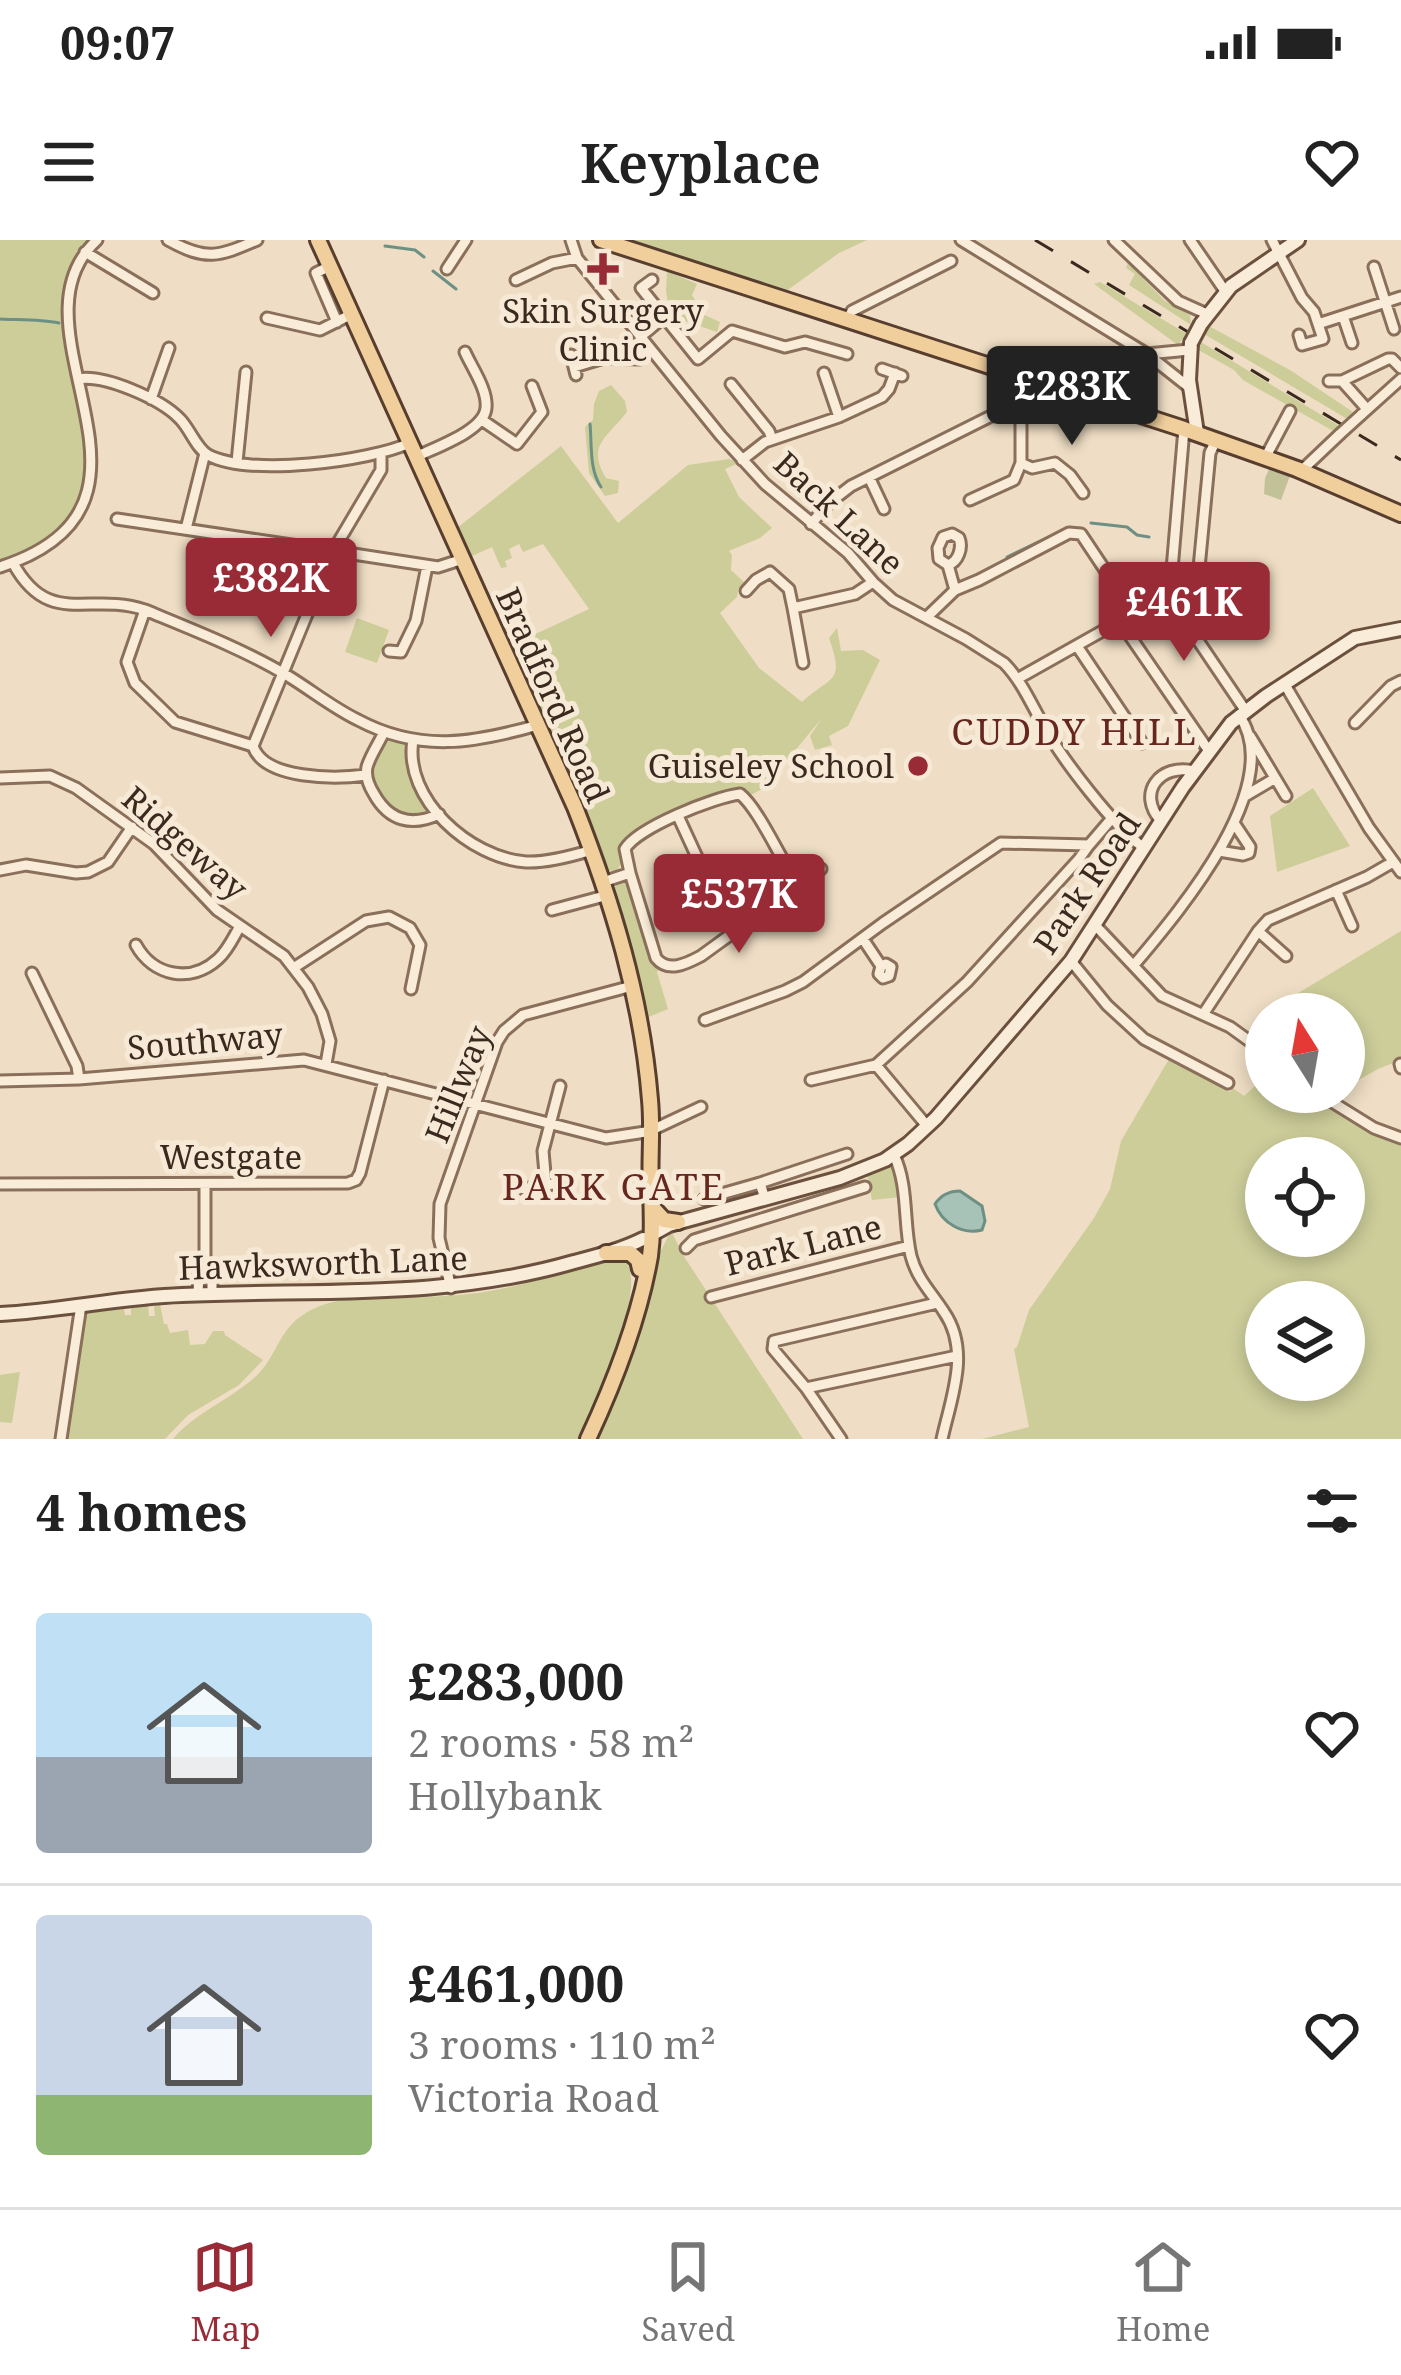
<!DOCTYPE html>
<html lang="en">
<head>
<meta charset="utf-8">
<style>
  :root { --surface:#fff; --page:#f6f6f6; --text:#222; --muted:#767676; --line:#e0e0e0; --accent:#992b36 }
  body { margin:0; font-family:"Noto Serif",serif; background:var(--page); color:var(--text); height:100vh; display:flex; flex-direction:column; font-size:45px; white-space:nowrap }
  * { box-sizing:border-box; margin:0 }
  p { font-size:39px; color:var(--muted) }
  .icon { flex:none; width:66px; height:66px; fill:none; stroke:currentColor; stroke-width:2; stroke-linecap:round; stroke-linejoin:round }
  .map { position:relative; height:1199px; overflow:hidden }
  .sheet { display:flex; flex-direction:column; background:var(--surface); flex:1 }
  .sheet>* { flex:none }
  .needle { width:78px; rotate:349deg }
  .fabs { position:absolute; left:1245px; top:753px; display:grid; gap:24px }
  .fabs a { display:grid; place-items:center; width:120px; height:120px; border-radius:50%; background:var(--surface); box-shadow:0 6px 18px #0003; font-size:60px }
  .price { position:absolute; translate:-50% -102px; padding:0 27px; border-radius:12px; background:var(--accent); color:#fff; font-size:39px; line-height:78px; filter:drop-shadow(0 3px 6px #0008) }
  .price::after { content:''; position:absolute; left:50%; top:72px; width:36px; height:27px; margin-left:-18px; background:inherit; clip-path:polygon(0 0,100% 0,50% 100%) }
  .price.active { background:#222; color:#fff }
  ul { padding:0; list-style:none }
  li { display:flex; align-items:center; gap:36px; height:300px; padding:0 36px }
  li+li { border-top:3px solid var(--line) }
  li span { display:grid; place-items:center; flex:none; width:336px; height:240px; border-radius:12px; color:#555 }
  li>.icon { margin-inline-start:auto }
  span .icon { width:144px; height:144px; fill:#fffc; stroke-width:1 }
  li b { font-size:51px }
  h2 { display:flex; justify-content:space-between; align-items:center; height:144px; padding:0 36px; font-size:51px }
  .status { display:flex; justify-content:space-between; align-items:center; height:84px; padding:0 60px; background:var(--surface); direction:ltr }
  .status svg { height:33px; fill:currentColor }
  header { display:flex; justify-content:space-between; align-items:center; height:156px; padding:0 36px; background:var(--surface); font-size:54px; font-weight:600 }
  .tab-bar { display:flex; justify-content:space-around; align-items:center; height:168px; border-top:3px solid var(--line); background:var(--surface); font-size:33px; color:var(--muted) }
  .tab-bar a { display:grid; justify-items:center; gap:6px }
  .tab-bar .active { color:var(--accent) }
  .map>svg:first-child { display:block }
</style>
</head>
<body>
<div class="status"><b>09:07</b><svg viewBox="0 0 49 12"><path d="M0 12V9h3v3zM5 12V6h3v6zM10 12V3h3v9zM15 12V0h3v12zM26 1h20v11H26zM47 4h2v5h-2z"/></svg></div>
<header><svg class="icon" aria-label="menu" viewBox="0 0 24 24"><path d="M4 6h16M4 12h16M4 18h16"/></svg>Keyplace<svg class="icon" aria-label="heart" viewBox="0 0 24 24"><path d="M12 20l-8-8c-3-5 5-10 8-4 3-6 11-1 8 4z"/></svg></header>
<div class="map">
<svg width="1401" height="1199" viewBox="0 0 1401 1199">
  <rect width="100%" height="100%" fill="#efdec5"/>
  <path fill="#cccd99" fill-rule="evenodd" d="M0,0H92C33,54 76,136 86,201C88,216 86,232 84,247C82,260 79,270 70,280C52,301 24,313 0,325Z
    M624,0H867L839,13L785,52Z
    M1128,23L1165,61L1190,75L1191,85L1129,45L1135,34L1126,28Z
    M667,31L697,44L692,55L695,60L691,69L720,82L717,92L679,79L680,76L674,68H669L666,51Z
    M1100,42L1187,94L1178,105L1094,44Z
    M1207,85L1290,130L1356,174L1349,180L1204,94Z
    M1199,101L1338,185L1339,187L1335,192L1243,140L1234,130L1195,108Z
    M611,145L625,161L627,172C607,198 586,205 606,238L619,241L618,253L605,256L589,233L585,187L593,180L594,164L599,151Z
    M561,206L618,283L688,225L729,219L739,223L725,229L739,257L772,288L760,298L729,311L732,315L731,330L746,344L738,350L737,357L720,373L759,428L802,462C832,435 845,444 829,398L837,388L841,411L863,410L880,420L848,486L829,496L832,505L815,510L810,496L822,478L773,537L768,538L775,542L751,555L741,549H735L633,593L622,607L623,621L616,632L607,630L554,498L510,406L520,400L500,383L515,381L527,398L589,369L543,304L523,312L519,304L509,309L512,318L505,321L507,327L501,328L492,307L470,317L457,288Z
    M357,378L389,390L377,423L345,412Z
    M390,497L405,502L408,506V522L430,573C405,581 396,578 381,557C365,533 368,516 390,497Z
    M1313,548L1350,606L1277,632L1270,576Z
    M619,641L629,644L653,720L660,728L657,732L668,769L646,778L613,650Z
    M1401,691V820L1378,829L1344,848V774H1307L1295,755Z
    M1169,819L1230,852L1233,848L1244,856L1266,836V852H1308L1326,866L1384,899L1401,904V1199H982L1029,1187L1014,1109L1017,1107L1029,1070L1094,978L1110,949L1121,901ZM1266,918H1344V996H1266ZM1266,1062H1344V1140H1266Z
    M888,925L897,930L901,957L872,960L867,934Z
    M671,991L685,1018L803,1199H598L633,1111L653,1026Z
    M613,1019L627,1023C646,1053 595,1166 579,1199H173C196,1172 228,1161 254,1138C280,1115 276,1087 313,1069C340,1055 375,1059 404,1058C428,1057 454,1056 478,1053C524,1046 569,1031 613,1019Z
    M160,1064L164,1084H167L170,1093L188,1090L190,1105L205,1104L213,1091H224L225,1095L263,1120L239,1145L188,1175L165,1199H63L85,1072L124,1069L125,1075H131V1068L148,1065L149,1076H155L154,1066Z
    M20,1132L12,1183L0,1182V1135Z"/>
  <path fill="#c1c298" d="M1271,225L1291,233L1281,260L1264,254L1265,238Z"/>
  <path fill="#a7c2b7" stroke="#6d9084" stroke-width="3" d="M960,951L982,966L985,981L982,990C962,995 942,983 935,964C941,955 949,951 960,951Z"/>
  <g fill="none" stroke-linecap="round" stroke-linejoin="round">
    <path stroke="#6d9084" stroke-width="3" d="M385,6L415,10L424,17
      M433,31L456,49
      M0,79C19,80 40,79 59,83
      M590,184C592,205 589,229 601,247
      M1091,283L1127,287L1137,295L1149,297
      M1007,317L1065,289"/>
    <defs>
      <path id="street" d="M168,0C206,21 218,17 257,0
        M571,0L577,18L721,196L765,244L848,313L873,342L893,360L966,399L1004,423C1022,441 1032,466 1045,488C1063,520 1114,587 1143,607
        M961,0L1147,114L1190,148
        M1114,0L1178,61L1207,74
        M1190,0L1225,51
        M1272,0L1302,58L1314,72L1323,99L1302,105L1299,95
        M85,12L153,53
        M330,26L316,33L337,82
        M1374,27L1394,89
        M447,29L466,0
        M516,40L552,23L577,18
        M652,40L641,48L698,119L732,91L785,107L805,102L847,114
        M1343,76L1352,103
        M267,78L320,90L352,74
        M847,81L852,71L951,21
        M1318,84L1401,57
        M640,97L664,77
        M1147,114L1189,110
        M571,115L576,135
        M574,127L604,118L640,119L651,111
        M882,129L902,136
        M824,133L839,177
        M78,139C104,134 161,159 180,179C190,189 196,208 208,215C250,237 369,221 410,203
        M1329,141H1342L1388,119H1392L1401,128
        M1342,141L1367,169
        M731,144L769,191L772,199
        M151,159L169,108
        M1361,175L1401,139
        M482,180L517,204L542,172L532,146
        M1184,189L1170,353L1172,362L1245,470
        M416,217C436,207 484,191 486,168C488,150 472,128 465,112
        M1265,218L1290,171
        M742,220L765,202L839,177L882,157L889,149L895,133
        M237,222L246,132
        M1021,223L1032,228L1055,223L1070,235L1083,253
        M1301,231L1340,194
        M869,237L884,269
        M970,260L1014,240L1021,223V169L1017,163
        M117,279L332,311
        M811,284L829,263L851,246L1017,163L1029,151L1034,140
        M186,289L205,213
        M334,311L438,327L463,319
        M13,323C49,389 89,351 145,370C191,389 245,410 288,436C311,450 333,468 358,480C420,513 474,503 538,485
        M948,325C958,322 963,308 959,298L952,294L943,297L938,308L939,319L948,325L955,350
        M0,327C195,264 0,89 97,0
        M1199,328L1210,213L1216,200
        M746,351L756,340L770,332L789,349L793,368
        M145,370L127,422L135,443L175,482L253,506C264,540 336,539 366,535
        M927,377L955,350L979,340L1069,293L1081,294L1135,375
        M1121,383L1209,511
        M1077,406L1142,503
        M389,411L401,412L416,381L427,326
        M803,423L793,368L855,354L873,342
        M1017,439L1170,353
        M1284,443L1369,588L1401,632
        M1355,483L1391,446L1401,441
        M384,492C379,503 370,516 367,527C365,537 369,546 374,554C389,581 412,587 439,574
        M1250,496L1286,556
        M413,500C403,559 470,618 526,622C547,623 572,616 592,610
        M253,506L333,311L381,230V213
        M0,538L50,536L76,548L154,604L217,670L284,716L308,747L322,774L330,801L326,824
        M1245,556L1274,539
        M678,576L702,628L710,626
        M1161,581C1136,553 1160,523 1194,531
        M1219,611L1243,615L1249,613L1250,607L1234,583
        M0,630L26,625L76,633L88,632L108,622L132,587
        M630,633L625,609C637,588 714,557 740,554C759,569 781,621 798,644
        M603,642L630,633L656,718C668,733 686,724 701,716L821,629
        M1336,650L1352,686
        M552,670L608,655
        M1095,685L1162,756L1230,787L1266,813
        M1258,691L1286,716
        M863,699L881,726L879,734L883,738L889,736L891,727L886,724L881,726
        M136,705C153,736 191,744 218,719C228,710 233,698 240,686
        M1071,721L1107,765L1144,799L1228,843
        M1134,725C1177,674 1288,545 1239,475
        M295,727L366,681L389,677L410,688L420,705L411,749
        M32,733L77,826L79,839
        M1204,773L1258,691L1268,680L1367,637L1393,622
        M705,780L785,751L803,742L883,683L1001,603L1089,605L1113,577
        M1400,824L1401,828
        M876,825L927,886
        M811,840L876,825L967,742L1079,619L1089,605
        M0,841L79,839L304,820L606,898L652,891
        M1316,852L1374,888L1401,898
        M652,890L701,867
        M894,915C909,947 903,983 911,1016C917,1039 932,1053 944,1072C971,1111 951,1158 942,1199
        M0,944L348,943L356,940L360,933L384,840
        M205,944V1026
        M546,945L566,942
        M524,949L546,945L543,911L560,846
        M704,959L760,943
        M765,959L760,943L847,914
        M686,1008L694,1000L865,947
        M451,1048L439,998L440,964L497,802L504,791L523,775L632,746
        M198,1054L199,1033L205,1026L212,1034V1054
        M711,1057L909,1006
        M806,1148L957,1116
        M61,1199L81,1065
        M841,1199L806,1148L773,1109L774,1101L937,1063"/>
      <path id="secondary" d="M1201,84L1231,46L1298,0
        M1191,103L1189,140L1197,193
        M651,995L669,985L840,938L885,920L908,904L936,878L1071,721L1183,547L1231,483L1266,456L1355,398L1401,389
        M0,1074C61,1071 121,1057 182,1055C316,1049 443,1060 574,1022C597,1016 621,1010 643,999"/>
      <path id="primary" d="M318,0L575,567C612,661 642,759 650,860C653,891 649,921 651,952C652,974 653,994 650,1016C639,1080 615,1141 588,1199
        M601,0L1184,189L1297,229L1401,274
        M653,968L664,980L678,982
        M606,1013H630L638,1020L640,1029"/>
    </defs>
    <use href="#street" stroke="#8a6f5b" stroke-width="15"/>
    <use href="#secondary" stroke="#6c503e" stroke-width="18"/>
    <use href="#primary" stroke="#583e2f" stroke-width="20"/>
    <use href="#street" stroke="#f9ecd9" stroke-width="9"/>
    <use href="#secondary" stroke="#f9ecd9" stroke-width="12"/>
    <use href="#primary" stroke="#f1cf9d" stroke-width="14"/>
    <path stroke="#3a291f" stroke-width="3" stroke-dasharray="21 21" stroke-linecap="butt" d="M1035,0L1401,220"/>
    <defs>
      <path id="street-bridge" d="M1340,194L1361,175"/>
      <path id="secondary-bridge" d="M1191,103L1201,84"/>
    </defs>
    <use href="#street-bridge" stroke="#8a6f5b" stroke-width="15" stroke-linecap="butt"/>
    <use href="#secondary-bridge" stroke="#6c503e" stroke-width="18" stroke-linecap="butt"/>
    <use href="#street-bridge" stroke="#f9ecd9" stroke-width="9"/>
    <use href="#secondary-bridge" stroke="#f9ecd9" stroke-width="12"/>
  </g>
  <g fill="#992b36" stroke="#f6e9d5" stroke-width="4.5">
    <path d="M597 11h12v12h12v12h-12v12h-12v-12h-12v-12h12z"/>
    <circle cx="918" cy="526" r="12"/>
  </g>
  <g text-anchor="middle" stroke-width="10" stroke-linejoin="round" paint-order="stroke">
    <g font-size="33" fill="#3a291f" stroke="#f6e9d5">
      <text x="603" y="83">Skin Surgery<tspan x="603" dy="38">Clinic</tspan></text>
      <text x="894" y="538" text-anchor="end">Guiseley School</text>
    </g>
    <g font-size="33" fill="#3a291f" stroke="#f6e9d5">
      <text transform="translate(839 273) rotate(43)" y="12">Back Lane</text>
      <text transform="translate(553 455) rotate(66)" y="12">Bradford Road</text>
      <text transform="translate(185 603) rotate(41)" y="12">Ridgeway</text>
      <text transform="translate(1087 643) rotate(-56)" y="12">Park Road</text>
      <text transform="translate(205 801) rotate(-5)" y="12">Southway</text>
      <text transform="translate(458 844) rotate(-68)" y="12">Hillway</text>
      <text x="231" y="929">Westgate</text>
      <text transform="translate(803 1005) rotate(-14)" y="12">Park Lane</text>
      <text transform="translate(323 1023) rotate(-2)" y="12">Hawksworth Lane</text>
    </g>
    <g font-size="36" letter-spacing="3" fill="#67261e" stroke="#f6e9d5">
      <text x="1075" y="505">CUDDY HILL</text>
      <text x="614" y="960">PARK GATE</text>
    </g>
  </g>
</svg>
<div class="fabs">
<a><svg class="needle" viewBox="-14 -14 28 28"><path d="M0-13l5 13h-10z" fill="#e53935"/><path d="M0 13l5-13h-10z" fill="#767676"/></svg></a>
<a><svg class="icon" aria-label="locate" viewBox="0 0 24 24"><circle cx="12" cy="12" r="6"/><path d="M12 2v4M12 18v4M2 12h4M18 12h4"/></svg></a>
<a><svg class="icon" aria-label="layers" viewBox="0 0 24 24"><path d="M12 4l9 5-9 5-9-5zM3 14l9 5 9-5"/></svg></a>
</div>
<b class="price active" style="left:1072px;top:208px">£283K</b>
<b class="price" style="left:271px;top:400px">£382K</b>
<b class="price" style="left:1184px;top:424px">£461K</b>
<b class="price" style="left:739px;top:716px">£537K</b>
</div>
<section class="sheet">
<h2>4 homes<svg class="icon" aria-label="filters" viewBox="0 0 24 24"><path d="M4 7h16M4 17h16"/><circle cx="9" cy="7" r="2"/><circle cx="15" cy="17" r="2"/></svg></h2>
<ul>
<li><span style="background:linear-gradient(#bfe0f5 60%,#9aa5b1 0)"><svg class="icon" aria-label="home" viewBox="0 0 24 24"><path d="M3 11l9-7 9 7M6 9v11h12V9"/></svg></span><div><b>£283,000</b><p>2 rooms · 58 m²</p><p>Hollybank</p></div><svg class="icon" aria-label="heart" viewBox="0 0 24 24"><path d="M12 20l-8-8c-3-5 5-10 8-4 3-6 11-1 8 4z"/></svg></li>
<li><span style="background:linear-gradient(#c9d6e8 75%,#8fb573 0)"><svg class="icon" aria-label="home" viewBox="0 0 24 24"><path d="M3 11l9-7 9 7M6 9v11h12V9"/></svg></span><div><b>£461,000</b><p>3 rooms · 110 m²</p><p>Victoria Road</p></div><svg class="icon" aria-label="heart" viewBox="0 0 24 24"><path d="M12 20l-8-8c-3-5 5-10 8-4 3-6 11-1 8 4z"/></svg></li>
</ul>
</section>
<nav class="tab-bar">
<a class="active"><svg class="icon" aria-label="map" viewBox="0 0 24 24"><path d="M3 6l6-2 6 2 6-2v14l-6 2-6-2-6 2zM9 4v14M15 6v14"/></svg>Map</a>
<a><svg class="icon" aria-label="saved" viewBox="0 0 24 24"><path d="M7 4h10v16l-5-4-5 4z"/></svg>Saved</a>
<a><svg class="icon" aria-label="home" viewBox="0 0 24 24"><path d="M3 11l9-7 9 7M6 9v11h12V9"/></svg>Home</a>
</nav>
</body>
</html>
